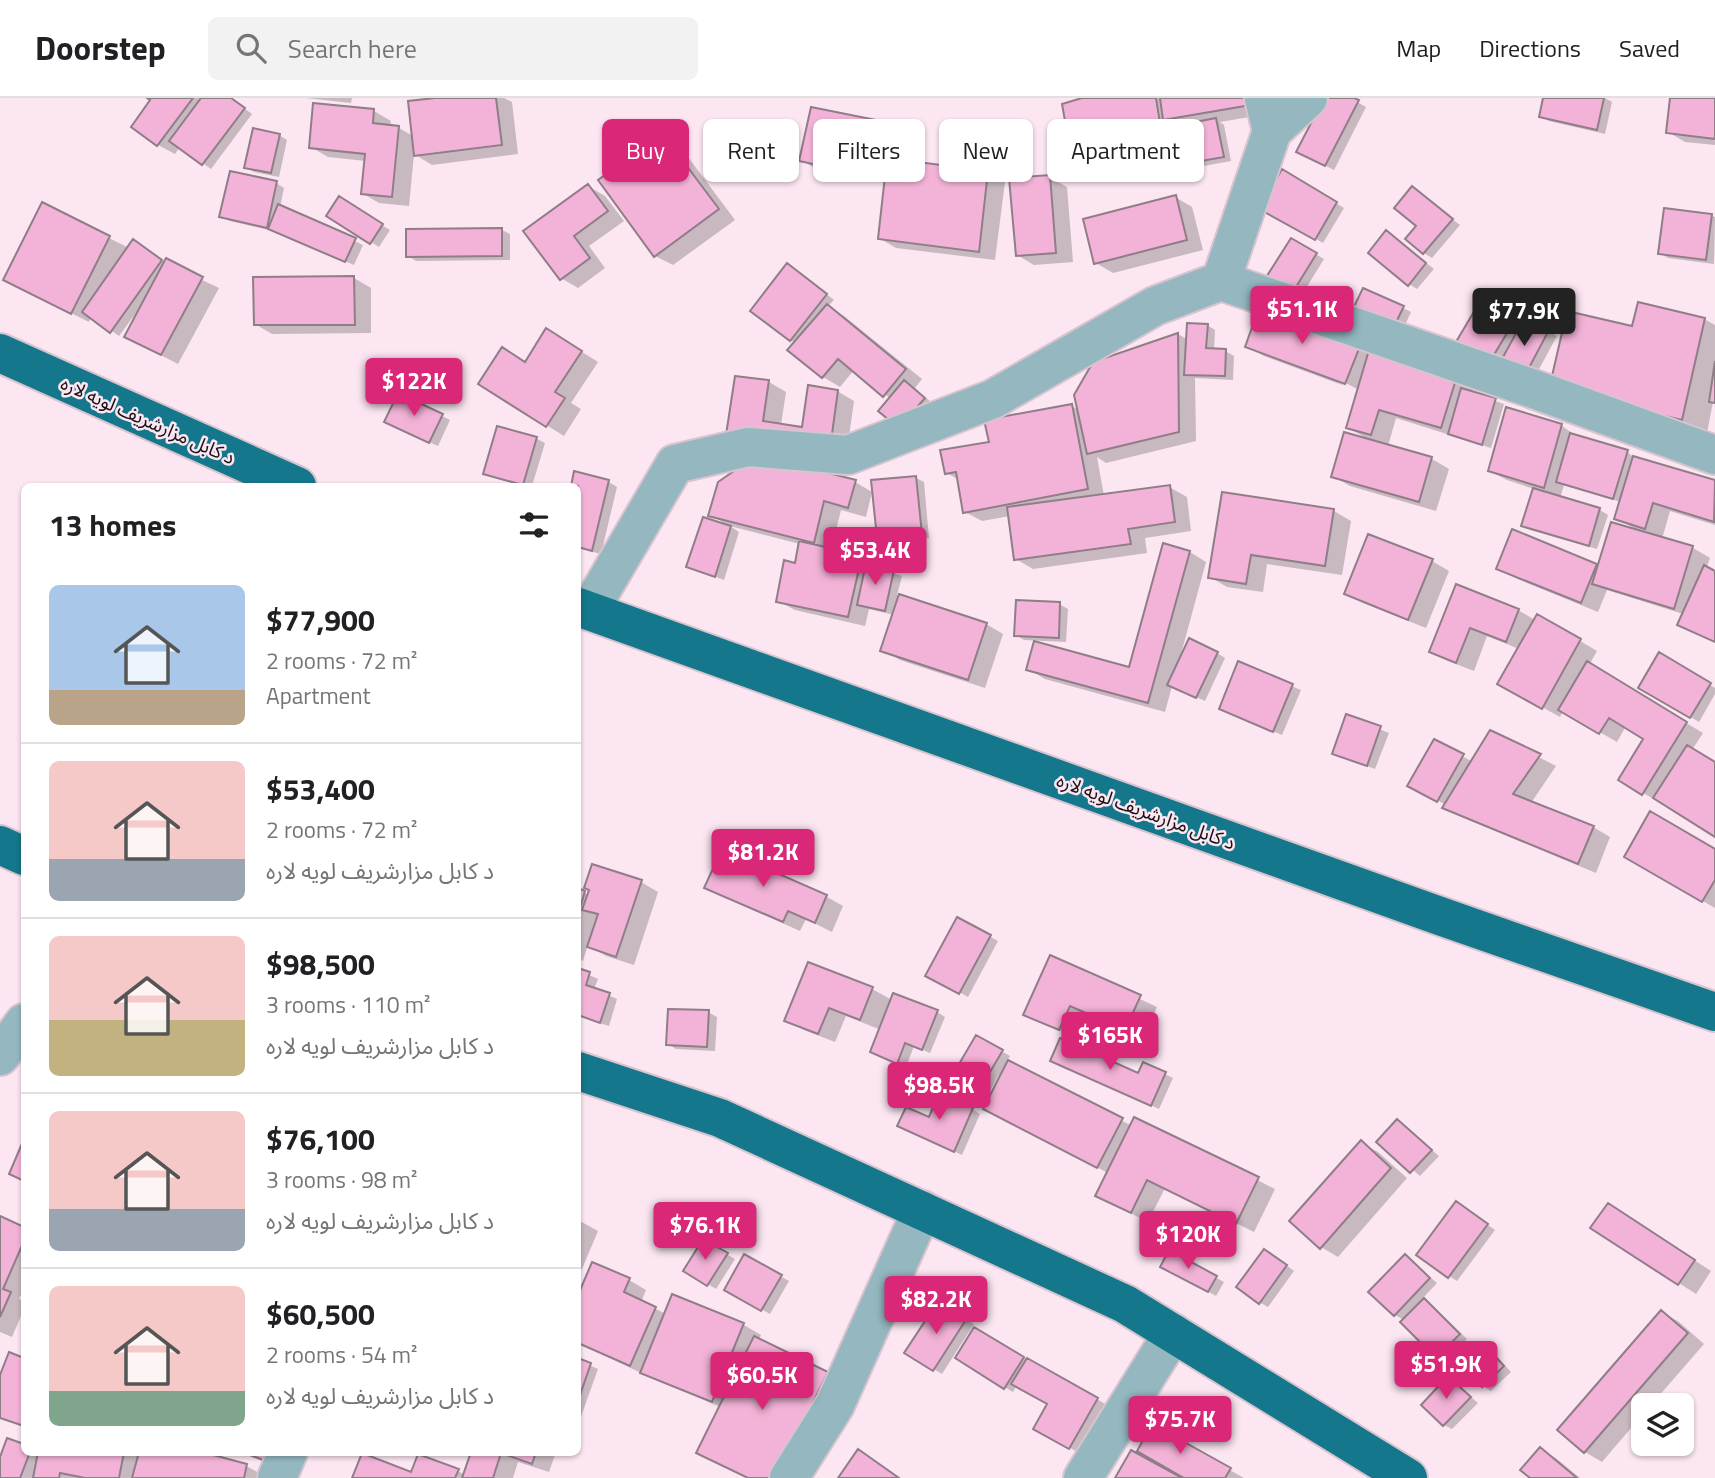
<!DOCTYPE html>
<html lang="en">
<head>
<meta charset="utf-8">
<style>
  :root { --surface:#fff; --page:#f2f2f2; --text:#202124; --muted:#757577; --line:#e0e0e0; --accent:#db2777 }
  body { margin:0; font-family:"Titillium Web","Noto Sans Arabic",sans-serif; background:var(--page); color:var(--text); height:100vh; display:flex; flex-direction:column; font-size:26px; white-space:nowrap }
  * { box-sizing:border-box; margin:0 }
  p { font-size:23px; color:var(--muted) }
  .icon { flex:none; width:38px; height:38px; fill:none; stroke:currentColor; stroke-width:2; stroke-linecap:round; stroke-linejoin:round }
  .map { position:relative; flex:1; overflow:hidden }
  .sheet { position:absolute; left:21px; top:385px; width:560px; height:973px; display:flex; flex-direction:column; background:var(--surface); border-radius:10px; box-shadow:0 2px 5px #0004 }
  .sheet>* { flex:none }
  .guide { position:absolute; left:602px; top:21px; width:665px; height:63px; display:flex; gap:14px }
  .buttons { position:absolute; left:1631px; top:1295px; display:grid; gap:14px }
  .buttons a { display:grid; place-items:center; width:63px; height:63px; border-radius:10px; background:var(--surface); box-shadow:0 2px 5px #0004; font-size:35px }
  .price { position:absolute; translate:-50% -60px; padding:0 16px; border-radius:7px; background:var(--accent); color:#fff; font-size:23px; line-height:46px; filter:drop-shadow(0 2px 4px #0008) }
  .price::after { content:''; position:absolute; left:50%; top:42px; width:21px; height:16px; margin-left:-10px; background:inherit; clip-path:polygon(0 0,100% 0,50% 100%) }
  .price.current { background:#222; color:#fff }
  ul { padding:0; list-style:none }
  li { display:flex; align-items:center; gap:21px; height:175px; padding:0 28px }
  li+li { border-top:2px solid var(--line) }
  li span { display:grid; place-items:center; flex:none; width:196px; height:140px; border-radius:10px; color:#555 }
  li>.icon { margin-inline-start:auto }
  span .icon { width:84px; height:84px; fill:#fffc; stroke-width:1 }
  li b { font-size:30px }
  h2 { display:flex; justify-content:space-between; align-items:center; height:84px; padding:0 28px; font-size:30px }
  .pill { padding:0 24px; border-radius:10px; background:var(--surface); box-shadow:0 2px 5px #0004; font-size:24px; line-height:63px }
  .pill.current { background:var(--accent); color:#fff }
  header { display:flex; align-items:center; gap:42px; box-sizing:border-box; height:98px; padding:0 35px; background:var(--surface); border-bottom:2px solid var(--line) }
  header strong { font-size:33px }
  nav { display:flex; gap:38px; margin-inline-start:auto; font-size:24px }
  .search { width:490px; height:63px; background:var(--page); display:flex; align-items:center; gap:18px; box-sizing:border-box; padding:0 24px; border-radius:10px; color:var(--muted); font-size:26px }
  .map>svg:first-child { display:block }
</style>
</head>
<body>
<header>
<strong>Doorstep</strong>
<div class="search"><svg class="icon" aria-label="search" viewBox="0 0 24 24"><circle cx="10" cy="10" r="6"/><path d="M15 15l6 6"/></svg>Search here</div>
<nav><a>Map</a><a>Directions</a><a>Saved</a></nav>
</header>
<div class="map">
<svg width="1715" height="1380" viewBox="0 0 1715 1380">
  <rect width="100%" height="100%" fill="#fbe6f1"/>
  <path fill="#0003" d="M150,0H230L252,16L211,71L180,49L175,56L158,47L153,2Z
    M306,0H352L351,5Z
    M450,0H504L512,4L518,56L432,67L414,56L409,108L379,105L362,95L366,63L328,59L311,49L374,13L391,23L390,29L399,30L413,38Z
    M1088,0H1264L1267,16L1220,24L1224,27L1231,63L1182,72L1183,78L1154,83L1137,73L1131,42L1087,49L1070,39Z
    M1350,0L1366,9L1334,72L1307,58Z
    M1545,0H1605L1612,4L1605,36L1549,23L1541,18Z
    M1672,0H1715V47L1685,44L1668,34Z
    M812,11L886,26L903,36L897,63L987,74L1005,84L995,162L896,150L879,140L888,65L848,57L844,78L818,72L801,62Z
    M279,37L287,42L279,79L254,74L246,69Z
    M662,37L679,47L735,122L673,167L655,158Z
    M1282,73L1344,110L1323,145L1262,110Z
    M1049,79L1067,89L1073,164L1034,167L1017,157Z
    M276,85L284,90L280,109L363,147L354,167L277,134L230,123L221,118Z
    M588,88L605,98L624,123L589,148L605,170L578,190L561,180Z
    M1412,90L1460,127L1432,160L1424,155Z
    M1175,99L1192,109L1203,152L1113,175L1096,165Z
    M339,101L390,132L379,149L371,144Z
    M43,107L129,150L141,148L166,165L219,190L178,266L143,248L141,212L139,211L119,238L91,219L89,224L22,191Z
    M1712,118L1715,119L1714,166L1668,160L1660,155Z
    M502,132L510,136V162L416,163L408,158Z
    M1387,134L1434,171L1417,191L1409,186Z
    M1291,142L1324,161L1300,200L1267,180Z
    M796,172L834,202L828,208L844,218L922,281L915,290L932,305L908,334L891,301L854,272L840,289L823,279L790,252L796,245L790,242Z
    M354,180L371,190V235L272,236L255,226Z
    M1483,203L1523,226L1525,221L1557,238L1532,284L1495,273Z
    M1403,210L1411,214L1399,240L1360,223Z
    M1704,221L1715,227V305L1713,304L1707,335L1575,304Z
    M1207,227L1215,232L1214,252L1225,253L1234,258L1233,282L1195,280L1196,343L1106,365L1097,359L1104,398L1169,389L1187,399L1191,433L1145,440L1147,455L1033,471L1016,461L1010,418L982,423L965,414L959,382L947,375L991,345L1071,308L1079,312L1178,236L1188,242Z
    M563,242L598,264L571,305L581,311L564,338L480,286L526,265Z
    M1247,249H1359L1370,256L1473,290L1472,295L1504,306L1491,350L1396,320L1388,348L1432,361L1449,371L1436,413L1350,388L1333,378L1368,341L1348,330L1359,292L1338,281L1337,284L1345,288L1264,258Z
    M769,284L786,294L781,327L803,331L837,293L854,303L846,360L745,346Z
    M1508,311L1562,328L1578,339L1627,354L1635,360L1715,384V427L1670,413L1662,441L1693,450L1710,460L1706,471L1715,475V545L1679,527L1683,516L1607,492L1598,514L1515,480L1498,470L1596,467L1599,469L1635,431L1616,420L1621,404L1564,387L1560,400L1600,412L1608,417L1597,451L1531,432L1523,427L1534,391L1507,382L1490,373Z
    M442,318L450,322L438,348L394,328Z
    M498,330L537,341L545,345L532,388H524L494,380L485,375Z
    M576,376L609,384L617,389L601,456L578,450V388H573Z
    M916,380L924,384L929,440L887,444L878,439Z
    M855,384L872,394L866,419L841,412L831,452L840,454L865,442L882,452L878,470L902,478L897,497L986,526L1003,536L985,590L900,562L883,552L894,517L869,511L865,528L795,512L778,503L796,467L800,446L730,428L739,434L724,482L688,468L726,426L710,417Z
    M1224,396L1334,413L1351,423L1342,477L1267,466L1263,494L1227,489L1210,479Z
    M1369,438L1432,463L1449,473L1426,530L1363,505L1346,496Z
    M1190,454L1206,464L1181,556L1217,555L1225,560L1205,603L1172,588L1165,614L1045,581L1028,571L1130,572Z
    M1457,488L1518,512L1535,522L1538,518L1597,553L1589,567L1703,635L1692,652L1715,666V737L1662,703L1660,705L1620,681L1646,640L1626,628L1617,644L1563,613L1560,619L1499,585L1519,551L1487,538L1474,573L1448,563L1431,554Z
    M1059,506L1068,511L1066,544L1024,542L1016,537Z
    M1660,557L1715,590V596L1699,624L1640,589Z
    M1239,566L1301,592L1282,637L1229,615Z
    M1347,618L1389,635L1375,671L1342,659Z
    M1490,634L1556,668L1531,705L1593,729L1610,739L1596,775L1462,719L1445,709L1446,707L1409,687L1434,643L1473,664Z
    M723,753L827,799L843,808L832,834L806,821L800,833L724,799L707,789Z
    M1715,753V810L1626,759Z
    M641,784L658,794L634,867L606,858L588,847L583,863L578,861V792L589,797Z
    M958,821L998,843L968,899L928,877Z
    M1051,859L1157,909L1143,941L1088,916L1077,941L1025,916Z
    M809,866L872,891L892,902L937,914L945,919L930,955L914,948L906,969L872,954L881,932L846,918L835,944L804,932L787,922Z
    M578,872L598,881L594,891L617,901L609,928L578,918Z
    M708,914L717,919L715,953L676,951L668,946Z
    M976,939L1010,958L1007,963L1132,1028L1135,1021L1275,1091L1254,1134L1165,1090L1148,1124L1114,1107L1108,1075L1002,1020V978L999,977L985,1002L952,982Z
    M1144,966L1173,980L1159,1011L1060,967L1139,977Z
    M972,1011L980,1016L962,1057L907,1032L930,1021Z
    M1398,1024L1439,1058L1420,1078L1379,1044Z
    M1361,1045L1378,1054L1407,1080L1338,1159L1321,1149Z
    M1464,1110L1495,1132L1457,1183L1449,1178Z
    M1625,1117L1711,1173L1696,1196L1593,1130Z
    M0,1120L24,1131V1190L19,1201L24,1204V1211L12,1239L0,1234Z
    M578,1122L598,1133L582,1171L578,1170Z
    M704,1143L735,1161L716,1191L686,1173Z
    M1170,1155L1224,1184L1216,1198L1162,1168Z
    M1273,1157L1294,1173L1268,1209L1259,1204Z
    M745,1158L789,1183L770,1216L726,1191Z
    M1405,1158L1437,1185L1422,1201L1432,1207L1467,1241L1445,1263L1437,1258L1404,1222L1395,1217Z
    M629,1182L646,1192L641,1204L666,1216L673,1198L744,1227L761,1237L759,1242L844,1285L749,1380L721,1309L660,1284L578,1245V1194L580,1196Z
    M939,1205L974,1226L942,1276L907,1255Z
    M1662,1214L1679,1224L1704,1246L1651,1307H1643V1316L1602,1364L1585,1354Z
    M975,1231L1114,1311L1086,1359L1035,1330L1049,1306L1017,1287L1013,1294L957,1260Z
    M1484,1248L1492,1253L1511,1274L1491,1293L1483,1288Z
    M10,1256L24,1262V1328L0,1320V1278Z
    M578,1262L598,1271L578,1327Z
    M1449,1280L1478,1305L1452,1331L1444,1327Z
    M1153,1329L1244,1380H1181Z
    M8,1342L24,1348V1354H195L246,1368L263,1377V1380H0V1364Z
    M1540,1351L1557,1361L1580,1380H1533Z
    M238,1354H292L286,1372Z
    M472,1354H556L549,1374L518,1364L513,1380H354L458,1373L465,1377Z"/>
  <path fill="#f3b3d8" stroke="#8f7d87" stroke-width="2" d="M147,0H193L157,48L131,29L150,2Z
    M201,0H231L245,10L202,67L169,43Z
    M435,0H496L502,47L414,58L408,3Z
    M1082,0H1156L1167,69L1136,75L1128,31L1068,40L1062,6Z
    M1160,0H1249L1251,7L1163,22Z
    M1324,0H1354L1359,2L1325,68L1296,54Z
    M1543,0H1604L1597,32L1539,19Z
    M1670,0H1715V41L1666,35Z
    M313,5L374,11L373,25L399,28L392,99L361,96L365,56L309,50Z
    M811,9L886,24L879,59L831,48L827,69L799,63Z
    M1216,20L1224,59L1172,68L1165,30Z
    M253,30L280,36L271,75L244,70Z
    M662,35L719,111L654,159L598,82Z
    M887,60L988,73L979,154L878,141Z
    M1282,71L1337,104L1315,142L1259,111Z
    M230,73L277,83L267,130L219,119Z
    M1050,77L1056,155L1016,158L1009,80Z
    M588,86L608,113L574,138L590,160L560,182L523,133Z
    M1412,88L1453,121L1423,156L1405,141L1416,128L1394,110Z
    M1176,97L1187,142L1094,166L1083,121Z
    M339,98L383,126L370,146L326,118Z
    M42,104L110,138L71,216L3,182Z
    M278,106L356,140L345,164L268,131Z
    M1664,110L1712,116L1706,162L1658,156Z
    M502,130V158L406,159V131Z
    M1386,132L1426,165L1408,188L1368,155Z
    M1291,140L1317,155L1291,197L1265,181Z
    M133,141L162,162L110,235L82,214Z
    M166,160L203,179L161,257L124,239Z
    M787,165L827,196L790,243L750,213Z
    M354,178L355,227H254L253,179Z
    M1363,190L1404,208L1390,237L1349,219Z
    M1482,200L1516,220L1486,270L1453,249Z
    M1638,204L1705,220L1682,322L1549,291L1567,213L1632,228Z
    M827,206L906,271L883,299L838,261L822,280L787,252Z
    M1259,210L1360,248L1345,286L1245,249Z
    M1525,219L1549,232L1523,281L1498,268Z
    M1187,225L1208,226L1206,250L1226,251L1225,278L1184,277Z
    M546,230L582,253L555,294L565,300L546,329L478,286L502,249L525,264Z
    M1178,235L1179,334L1087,356L1074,297L1093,264Z
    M1369,252L1457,278L1441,330L1379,312L1371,337L1346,330Z
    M1715,263V305L1709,304Z
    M735,278L769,282L763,323L802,329L808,287L838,292L830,351L726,337Z
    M904,282L925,300L899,330L878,313Z
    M1461,290L1496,300L1482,347L1448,336Z
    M398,295L443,316L429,345L384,324Z
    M1072,306L1088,391L963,415L956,374L945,376L940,352L989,344L984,322Z
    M1506,309L1562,326L1544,390L1488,373Z
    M497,328L537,339L523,387L483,376Z
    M1344,334L1432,359L1419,404L1331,379Z
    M1570,335L1628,352L1613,401L1556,384Z
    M757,357L856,382L848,410L824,403L814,445L708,418L718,384Z
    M1633,358L1715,382L1714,424L1653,405L1645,431L1614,421Z
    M574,373L609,382L592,453L578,449V388H571Z
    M916,378L922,436L877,440L871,382Z
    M1170,387L1175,424L1128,431L1131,446L1014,462L1007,409Z
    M1533,390L1600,410L1589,448L1521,428Z
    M1222,394L1334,411L1325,468L1251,457L1246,486L1208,480Z
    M703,419L731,428L715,479L686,469Z
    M1611,424L1693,448L1674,511L1592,486Z
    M1512,431L1597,466L1581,505L1496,471Z
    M843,436L866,440L848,519L776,504L784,462L795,465L799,443L839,452Z
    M1368,436L1433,461L1408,522L1344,496Z
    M1163,445L1190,453L1148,605L1026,572L1034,543L1129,569Z
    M866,465L894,472L885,513L857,507Z
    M1704,467L1715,473V544L1677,527Z
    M1456,486L1519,511L1506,544L1470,530L1456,565L1429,554Z
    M899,496L987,525L968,582L880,553Z
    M1016,502L1060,504L1059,540L1014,538Z
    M1537,516L1581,541L1542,611L1497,586Z
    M1189,540L1218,554L1196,600L1167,587Z
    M1659,554L1711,585L1690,620L1638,590Z
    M1238,563L1293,586L1273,634L1219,611Z
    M1587,563L1687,624L1642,697L1618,682L1643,641L1609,620L1599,636L1558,612Z
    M1346,616L1381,628L1367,668L1332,656Z
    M1490,632L1541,656L1513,696L1594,728L1578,766L1442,710Z
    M1434,641L1464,656L1437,704L1407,688Z
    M1687,647L1715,664V739L1653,700Z
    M1650,713L1715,751V782L1702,804L1624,759Z
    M722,751L827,797L815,825L788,813L783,824L704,790Z
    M592,766L642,782L616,859L587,849L598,816L582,812L589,792L584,790Z
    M578,790L585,793L578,817Z
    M957,819L991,837L959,896L925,878Z
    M1050,857L1141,897L1125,932L1070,908L1059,932L1023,917Z
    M808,864L873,889L860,922L829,910L818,936L784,923Z
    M578,870L590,874L586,887L610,895L600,925L578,917Z
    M893,895L938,912L922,952L905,945L897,966L870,954Z
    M668,911L709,912L707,949L666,947Z
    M976,937L1003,952L976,998L949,983Z
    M1060,940L1138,975L1143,964L1166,974L1151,1008L1050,963Z
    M1008,962L1123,1020L1097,1070L983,1011Z
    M939,995L973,1010L954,1054L897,1028L906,1009L929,1019Z
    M1134,1019L1259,1079L1236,1126L1147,1082L1131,1115L1095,1098Z
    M1397,1021L1432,1052L1410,1075L1376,1044Z
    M24,1041V1083L9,1076Z
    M1361,1042L1391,1070L1320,1151L1289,1123Z
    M1456,1103L1488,1126L1448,1180L1416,1157Z
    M1608,1105L1695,1162L1678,1187L1590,1130Z
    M0,1118L24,1129V1143L3,1191L11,1194L0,1219Z
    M703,1141L728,1155L707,1188L683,1173Z
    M1264,1151L1287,1167L1259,1206L1236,1189Z
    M1169,1152L1217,1178L1208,1194L1160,1169Z
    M744,1156L782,1177L761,1213L724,1192Z
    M1405,1156L1430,1180L1394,1218L1368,1194Z
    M592,1164L630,1180L624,1194L656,1209L630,1268L578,1245V1197Z
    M672,1196L744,1225L712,1304L640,1275Z
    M1424,1200L1460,1236L1436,1260L1400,1224Z
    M939,1202L967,1220L933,1273L904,1255Z
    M1661,1212L1688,1235L1584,1355L1557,1332Z
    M974,1229L1024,1259L1004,1291L955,1260Z
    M754,1238L828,1274L776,1380H748L696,1355Z
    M1484,1246L1504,1268L1482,1289L1461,1268Z
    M9,1254L24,1260V1328L0,1320V1277Z
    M578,1260L591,1265L578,1303Z
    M1027,1260L1098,1300L1069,1351L1033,1331L1047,1306L1011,1286Z
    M1448,1278L1471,1299L1443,1328L1421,1307Z
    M1152,1326L1231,1370L1225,1380H1184L1137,1353Z
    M7,1340L24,1346V1354H30L20,1380H0V1359Z
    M1540,1349L1577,1380H1530L1520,1372Z
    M858,1351L899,1380H838Z
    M1131,1352L1182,1380H1115Z
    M38,1354H124L119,1380H85L60,1375L59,1380H33Z
    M139,1354H202L247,1366L244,1380H132Z
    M243,1354H272L268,1364Z
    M471,1354H536L532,1366L501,1355L493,1380H462Z
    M362,1355L411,1374L418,1356L459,1371L455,1380H352Z"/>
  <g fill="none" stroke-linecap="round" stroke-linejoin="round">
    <defs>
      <path id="minor" d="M1272,33L1308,0
        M1221,183L1272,33L1264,0
        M589,513L675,366L748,349L848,357L993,301L1155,208L1221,183L1528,289L1715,357
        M0,958L24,925
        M277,1380L288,1354
        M789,1380L835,1307L922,1112
        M1083,1380L1173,1235"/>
      <path id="highway" d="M0,255L297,388
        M578,509L1437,817L1715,914
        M0,747L24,758
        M578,973L720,1020L1125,1206L1408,1380"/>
    </defs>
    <use href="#minor" stroke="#d7c4ce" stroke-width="42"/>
    <use href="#highway" stroke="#d7c4ce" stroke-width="42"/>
    <use href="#minor" stroke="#94b7c0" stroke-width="38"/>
    <use href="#highway" stroke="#14778b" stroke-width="38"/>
  </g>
  <g text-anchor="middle" stroke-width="5" stroke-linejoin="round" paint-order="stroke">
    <g font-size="19" fill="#181215" stroke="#fbe6f1">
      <text transform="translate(148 322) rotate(24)" y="7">د کابل مزارشریف لویه لاره</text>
      <text transform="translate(1146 713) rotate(20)" y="7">د کابل مزارشریف لویه لاره</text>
    </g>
  </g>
</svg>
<div class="buttons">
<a><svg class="icon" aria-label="layers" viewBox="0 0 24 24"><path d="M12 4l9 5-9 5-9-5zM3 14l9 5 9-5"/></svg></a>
</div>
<b class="price" style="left:1302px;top:248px">$51.1K</b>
<b class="price current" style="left:1524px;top:250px">$77.9K</b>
<b class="price" style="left:414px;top:320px">$122K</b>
<b class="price" style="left:875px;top:489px">$53.4K</b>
<b class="price" style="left:763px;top:791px">$81.2K</b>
<b class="price" style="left:1110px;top:974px">$165K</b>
<b class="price" style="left:939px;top:1024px">$98.5K</b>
<b class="price" style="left:705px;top:1164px">$76.1K</b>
<b class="price" style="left:1188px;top:1173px">$120K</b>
<b class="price" style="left:936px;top:1238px">$82.2K</b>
<b class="price" style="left:1446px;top:1303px">$51.9K</b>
<b class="price" style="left:762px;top:1314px">$60.5K</b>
<b class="price" style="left:1180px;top:1358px">$75.7K</b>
<div class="guide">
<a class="pill current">Buy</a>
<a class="pill">Rent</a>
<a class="pill">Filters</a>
<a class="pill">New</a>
<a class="pill">Apartment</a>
</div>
<section class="sheet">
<h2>13 homes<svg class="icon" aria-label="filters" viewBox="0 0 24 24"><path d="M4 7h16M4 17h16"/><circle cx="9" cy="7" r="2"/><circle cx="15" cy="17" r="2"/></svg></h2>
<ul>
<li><span style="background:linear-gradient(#a9c7e8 75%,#b9a48a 0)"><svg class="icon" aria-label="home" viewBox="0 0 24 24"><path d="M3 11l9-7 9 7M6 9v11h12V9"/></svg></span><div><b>$77,900</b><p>2 rooms · 72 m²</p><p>Apartment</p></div></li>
<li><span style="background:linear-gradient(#f6c9c9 70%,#9aa5b1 0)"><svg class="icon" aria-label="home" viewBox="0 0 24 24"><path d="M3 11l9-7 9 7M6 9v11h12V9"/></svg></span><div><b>$53,400</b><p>2 rooms · 72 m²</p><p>د کابل مزارشریف لویه لاره</p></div></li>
<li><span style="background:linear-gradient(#f6c9c9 60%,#c2b280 0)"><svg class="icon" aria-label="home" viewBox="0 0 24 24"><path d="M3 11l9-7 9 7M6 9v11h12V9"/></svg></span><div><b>$98,500</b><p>3 rooms · 110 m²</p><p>د کابل مزارشریف لویه لاره</p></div></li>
<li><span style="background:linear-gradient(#f6c9c9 70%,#9aa5b1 0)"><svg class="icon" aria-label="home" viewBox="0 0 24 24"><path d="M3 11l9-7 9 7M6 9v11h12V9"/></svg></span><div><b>$76,100</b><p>3 rooms · 98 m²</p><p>د کابل مزارشریف لویه لاره</p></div></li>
<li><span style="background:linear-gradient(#f6c9c9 75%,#7fa58c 0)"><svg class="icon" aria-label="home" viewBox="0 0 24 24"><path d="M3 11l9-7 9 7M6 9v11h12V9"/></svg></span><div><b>$60,500</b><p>2 rooms · 54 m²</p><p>د کابل مزارشریف لویه لاره</p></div></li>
</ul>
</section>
</div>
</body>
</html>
